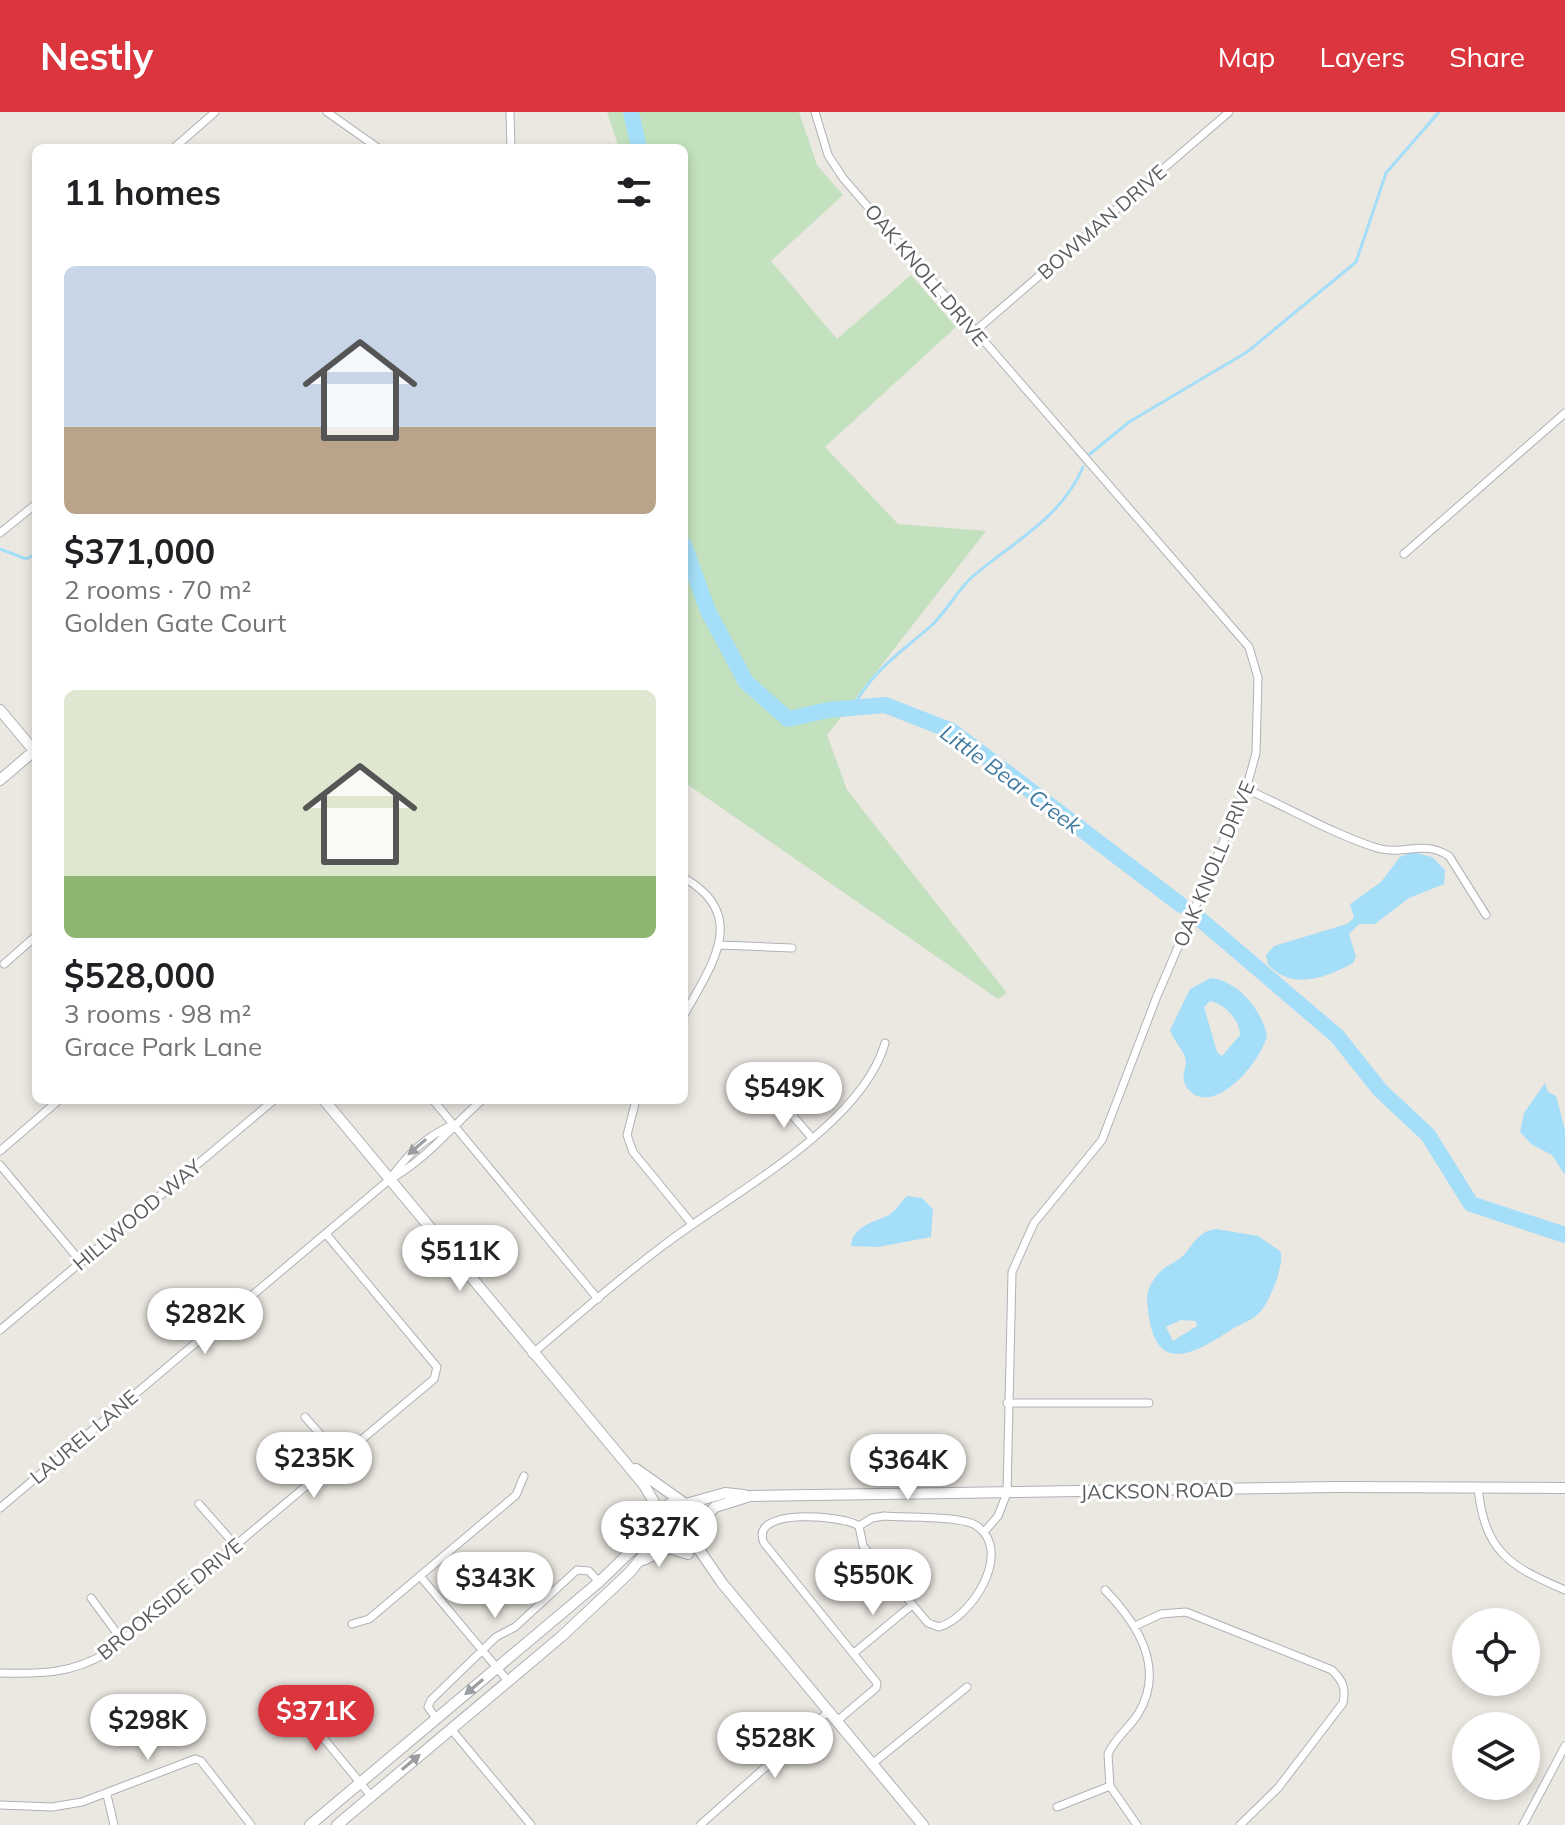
<!DOCTYPE html>
<html lang="en">
<head>
<meta charset="utf-8">
<style>
  :root { --surface:#fff; --page:#f2f2f2; --text:#202124; --muted:#757577; --accent:#db363e }
  body { margin:0; font-family:Mulish,sans-serif; background:var(--page); color:var(--text); height:100vh; display:flex; flex-direction:column; font-size:30px; white-space:nowrap }
  * { box-sizing:border-box; margin:0 }
  p { font-size:26px; color:var(--muted) }
  .icon { flex:none; width:44px; height:44px; fill:none; stroke:currentColor; stroke-width:2; stroke-linecap:round; stroke-linejoin:round }
  .map { position:relative; flex:1; overflow:hidden }
  .panel { position:absolute; left:32px; top:32px; width:656px; height:960px; display:flex; flex-direction:column; background:var(--surface); border-radius:12px; box-shadow:0 4px 12px #0003 }
  .panel>* { flex:none }
  .controls { position:absolute; left:1452px; top:1496px; display:grid; gap:16px }
  .controls a { display:grid; place-items:center; width:88px; height:88px; border-radius:50%; background:var(--surface); box-shadow:0 4px 12px #0003; font-size:40px }
  .price { position:absolute; translate:-50% -68px; padding:0 18px; border-radius:28px; background:#fff; color:#222; font-size:26px; line-height:52px; filter:drop-shadow(0 2px 4px #0008) }
  .price::after { content:''; position:absolute; left:50%; top:48px; width:24px; height:18px; margin-left:-12px; background:inherit; clip-path:polygon(0 0,100% 0,50% 100%) }
  .price.active { background:var(--accent); color:#fff }
  ul { padding:0; list-style:none }
  li { display:grid; align-content:center; gap:16px; height:424px; padding:0 32px }
  li span { display:grid; place-items:center; height:248px; border-radius:12px; color:#555 }
  li>.icon { margin-inline-start:auto }
  span .icon { width:144px; height:144px; fill:#fffc; stroke-width:1 }
  li b { font-size:34px }
  h2 { display:flex; justify-content:space-between; align-items:center; height:96px; padding:0 32px; font-size:34px }
  header { display:flex; align-items:center; gap:48px; box-sizing:border-box; height:112px; padding:0 40px; background:var(--accent); color:#fff }
  header strong { font-size:38px }
  nav { display:flex; gap:44px; margin-inline-start:auto; font-size:28px }
  .map>svg:first-child { display:block }
</style>
</head>
<body>
<header>
<strong>Nestly</strong>
<nav><a>Map</a><a>Layers</a><a>Share</a></nav>
</header>
<div class="map">
<svg width="1565" height="1713" viewBox="0 0 1565 1713">
  <rect width="100%" height="100%" fill="#ebe7e1"/>
  <path fill="#c3e1be" d="M607,0H799L817,53L843,83L771,149L837,227L911,163L956,215L825,335L898,412L986,419L827,623L847,678L1007,881L998,887L684,670V36H619Z"/>
  <path fill="#a4def8" fill-rule="evenodd" d="M1412,740L1432,745L1445,758L1444,772L1409,786L1375,812H1359L1349,822L1356,845L1353,851C1326,866 1290,879 1268,852L1266,843L1274,834L1347,812L1354,806L1350,792L1381,770L1400,745Z
    M1211,866C1238,869 1261,897 1267,923C1263,947 1217,1003 1191,980C1176,966 1189,957 1185,945C1182,936 1173,928 1170,918L1190,877ZM1210,889C1225,892 1240,908 1240,923L1222,944L1217,940L1204,895Z
    M1545,971L1548,980L1556,984L1565,1018V1063L1552,1043L1531,1032L1520,1020L1524,1001Z
    M907,1084L922,1086L933,1097L931,1125L878,1135L851,1134C853,1114 874,1110 889,1103C896,1099 901,1089 907,1084Z
    M1216,1117L1258,1124L1280,1139C1286,1150 1269,1191 1260,1200C1253,1208 1243,1211 1234,1216C1200,1238 1158,1266 1149,1205C1146,1186 1145,1177 1159,1161C1166,1153 1177,1150 1184,1143C1194,1131 1199,1119 1216,1117ZM1181,1208L1196,1209L1197,1214L1173,1229L1166,1215Z"/>
  <g fill="none" stroke-linecap="round" stroke-linejoin="round">
    <path stroke="#a4def8" stroke-width="3" d="M1090,342L1129,310L1247,240L1356,150L1386,61L1439,0
      M0,437L26,447L36,442
      M852,596C876,555 898,543 932,513C947,499 956,480 971,466C1011,431 1061,407 1083,355"/>
    <path stroke="#a4def8" stroke-width="16" d="M631,0L639,36
      M684,433L708,499L746,570L788,607L828,598L885,593L952,619L1181,793
      M1195,803L1337,924L1380,978L1428,1023L1471,1092L1565,1123"/>
    <defs>
      <path id="street" d="M327,0L378,36
        M510,0L511,36
        M815,0L828,43L843,66L1249,535L1258,566L1256,641L1246,677L1157,884L1102,1028L1034,1111L1012,1160L1007,1381L998,1404L984,1420
        M174,36L215,0
        M974,220L1229,0
        M0,421L36,392
        M1404,442L1565,301
        M1246,677C1289,696 1333,722 1377,736C1404,744 1422,727 1449,744L1486,803
        M684,766C750,803 711,854 684,903
        M720,833L792,836
        M4,852L36,824
        M433,988L598,1187
        M636,988L627,1023L633,1040L692,1112
        M781,990L811,1025
        M0,1039L59,988
        M0,1053L81,1150
        M390,1067C408,1042 424,1026 452,1013
        M0,1218L274,988
        M532,1242C576,1205 618,1167 664,1133C729,1083 862,1014 885,931
        M1007,1291H1149
        M305,1305L341,1346
        M1478,1376C1485,1440 1509,1454 1565,1478
        M199,1392L236,1434
        M0,1396L389,1068C428,1046 449,1017 482,988
        M884,1404C906,1406 961,1403 977,1414C1014,1440 971,1506 939,1515L928,1511L863,1434L859,1414L872,1406Z
        M420,1464L508,1569
        M1105,1478C1138,1512 1166,1556 1138,1602C1129,1616 1115,1626 1108,1642L1110,1674L1137,1713
        M91,1486L122,1528
        M352,1512L369,1507L516,1383L524,1364
        M1135,1514L1161,1502L1186,1500L1332,1558C1343,1569 1346,1576 1343,1591L1278,1676L1240,1713
        M854,1541L912,1493
        M0,1561C41,1562 72,1562 108,1540L434,1267L437,1255L326,1122
        M284,1578L371,1684
        M436,1606L428,1595L431,1588L496,1525L515,1515L577,1458L589,1459L599,1470
        M837,1609L876,1576L877,1571L764,1431C748,1395 843,1403 859,1414
        M451,1617L531,1713
        M872,1652L967,1575
        M107,1683L114,1713
        M0,1693L52,1695L82,1690L195,1647L201,1649L251,1713
        M1057,1695L1110,1674
        M700,1713L829,1599
        M1523,1713L1565,1634"/>
      <path id="secondary" d="M0,598L36,641
        M0,668L34,639
        M324,988L644,1373L661,1402
        M636,1357L684,1391
        M659 1409a19 19 0 1 1 38 0a19 19 0 1 1-38 0Z
        M686,1392L725,1381L744,1383
        M697,1414L715,1395L750,1384L1337,1375L1565,1376
        M696,1416V1433L722,1471L923,1713
        M643,1448L669,1436L688,1442
        M310,1713L599,1470L654,1417L660,1404
        M337,1713L562,1524L630,1460L651,1434L672,1426"/>
    </defs>
    <use href="#street" stroke="#aeb2b5" stroke-width="9"/>
    <use href="#secondary" stroke="#adb1b5" stroke-width="12"/>
    <use href="#street" stroke="#fff" stroke-width="7"/>
    <use href="#secondary" stroke="#fff" stroke-width="10"/>
  </g>
  <defs><path id="oneway-solid" d="M-6-.8H1V-3.2L6.5 0L1 3.2V.8H-6Z" transform="scale(2)"/></defs>
  <g fill="#9b9ea0">
    <use href="#oneway-solid" transform="translate(417 1035) rotate(139)"/>
    <use href="#oneway-solid" transform="translate(474 1575) rotate(140)"/>
    <use href="#oneway-solid" transform="translate(411 1650) rotate(-40)"/>
  </g>
  <g text-anchor="middle" stroke-width="6" stroke-linejoin="round" paint-order="stroke">
    <g font-size="20" fill="#595d60" stroke="#fff">
      <text transform="translate(1102 110) rotate(-41)" y="7">BOWMAN DRIVE</text>
      <text transform="translate(926 163) rotate(50)" y="7">OAK KNOLL DRIVE</text>
      <text transform="translate(1214 752) rotate(-67)" y="7">OAK KNOLL DRIVE</text>
      <text transform="translate(137 1103) rotate(-40)" y="7">HILLWOOD WAY</text>
      <text transform="translate(84 1325) rotate(-40)" y="7">LAUREL LANE</text>
      <text transform="translate(1157 1379) rotate(-1)" y="7">JACKSON ROAD</text>
      <text transform="translate(170 1487) rotate(-39)" y="7">BROOKSIDE DRIVE</text>
    </g>
    <g font-size="22" font-style="italic" fill="#417aa0" stroke="#fff">
      <text transform="translate(1011 667) rotate(36)" y="8">Little Bear Creek</text>
    </g>
  </g>
</svg>
<div class="controls">
<a><svg class="icon" aria-label="locate" viewBox="0 0 24 24"><circle cx="12" cy="12" r="6"/><path d="M12 2v4M12 18v4M2 12h4M18 12h4"/></svg></a>
<a><svg class="icon" aria-label="layers" viewBox="0 0 24 24"><path d="M12 4l9 5-9 5-9-5zM3 14l9 5 9-5"/></svg></a>
</div>
<b class="price" style="left:784px;top:1018px">$549K</b>
<b class="price" style="left:460px;top:1181px">$511K</b>
<b class="price" style="left:205px;top:1244px">$282K</b>
<b class="price" style="left:314px;top:1388px">$235K</b>
<b class="price" style="left:908px;top:1390px">$364K</b>
<b class="price" style="left:659px;top:1457px">$327K</b>
<b class="price" style="left:873px;top:1505px">$550K</b>
<b class="price" style="left:495px;top:1508px">$343K</b>
<b class="price active" style="left:316px;top:1641px">$371K</b>
<b class="price" style="left:148px;top:1650px">$298K</b>
<b class="price" style="left:775px;top:1668px">$528K</b>
<section class="panel">
<h2>11 homes<svg class="icon" aria-label="filters" viewBox="0 0 24 24"><path d="M4 7h16M4 17h16"/><circle cx="9" cy="7" r="2"/><circle cx="15" cy="17" r="2"/></svg></h2>
<ul>
<li><span style="background:linear-gradient(#c9d6e8 65%,#b9a48a 0)"><svg class="icon" aria-label="home" viewBox="0 0 24 24"><path d="M3 11l9-7 9 7M6 9v11h12V9"/></svg></span><div><b>$371,000</b><p>2 rooms · 70 m²</p><p>Golden Gate Court</p></div></li>
<li><span style="background:linear-gradient(#dfe7d0 75%,#8fb573 0)"><svg class="icon" aria-label="home" viewBox="0 0 24 24"><path d="M3 11l9-7 9 7M6 9v11h12V9"/></svg></span><div><b>$528,000</b><p>3 rooms · 98 m²</p><p>Grace Park Lane</p></div></li>
</ul>
</section>
</div>
</body>
</html>
